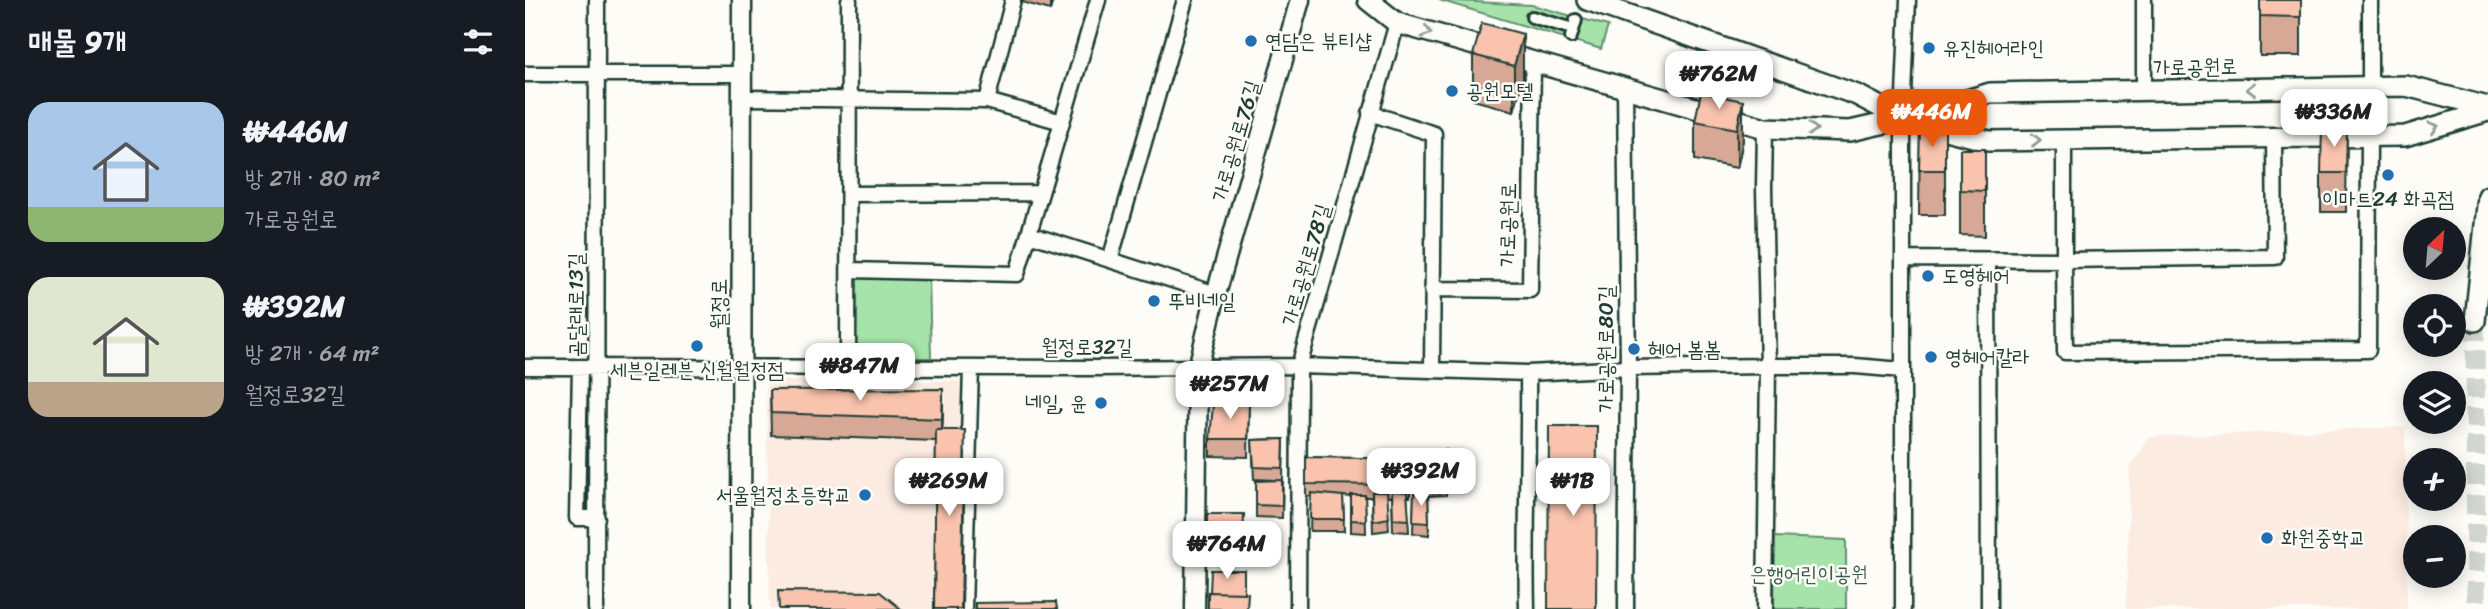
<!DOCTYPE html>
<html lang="ko">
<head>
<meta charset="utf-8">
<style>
  :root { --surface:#171b24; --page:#20242c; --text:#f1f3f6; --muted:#9ea1a6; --accent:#ea580c }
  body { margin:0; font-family:Sriracha,"Poor Story",sans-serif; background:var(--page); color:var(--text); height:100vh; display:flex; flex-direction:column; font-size:26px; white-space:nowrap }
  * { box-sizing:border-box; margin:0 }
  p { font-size:23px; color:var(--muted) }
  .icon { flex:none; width:38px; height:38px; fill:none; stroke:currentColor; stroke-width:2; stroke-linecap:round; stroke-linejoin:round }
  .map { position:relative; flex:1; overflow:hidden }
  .details { display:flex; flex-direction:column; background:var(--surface); width:525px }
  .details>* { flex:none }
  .needle { width:46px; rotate:26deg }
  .fabs { position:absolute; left:1878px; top:217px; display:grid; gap:14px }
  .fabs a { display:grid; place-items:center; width:63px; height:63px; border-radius:50%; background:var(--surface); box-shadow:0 4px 18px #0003; font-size:35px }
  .price { position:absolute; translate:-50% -60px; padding:0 16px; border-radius:14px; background:#fff; color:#222; font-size:23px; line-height:46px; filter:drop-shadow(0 2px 4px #0008) }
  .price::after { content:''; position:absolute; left:50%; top:42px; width:21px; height:16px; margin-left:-10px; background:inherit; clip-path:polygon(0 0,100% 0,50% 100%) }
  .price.active { background:var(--accent); color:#fff }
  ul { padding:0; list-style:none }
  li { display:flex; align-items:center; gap:21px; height:175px; padding:0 28px }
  li span { display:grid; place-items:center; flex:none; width:196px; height:140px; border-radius:21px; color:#555 }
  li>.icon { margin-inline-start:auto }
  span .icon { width:84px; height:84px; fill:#fffc; stroke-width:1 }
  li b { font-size:30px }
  h2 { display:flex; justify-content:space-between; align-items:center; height:84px; padding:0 28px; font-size:30px }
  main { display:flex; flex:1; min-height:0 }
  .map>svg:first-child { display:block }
</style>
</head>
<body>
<main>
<section class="details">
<h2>매물 9개<svg class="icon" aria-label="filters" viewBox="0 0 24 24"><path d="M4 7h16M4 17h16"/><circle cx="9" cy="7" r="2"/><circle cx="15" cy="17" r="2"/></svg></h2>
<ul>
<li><span style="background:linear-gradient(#a9c7e8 75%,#8fb573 0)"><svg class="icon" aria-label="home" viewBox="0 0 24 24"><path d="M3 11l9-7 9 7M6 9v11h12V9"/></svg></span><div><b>₩446M</b><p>방 2개 · 80 m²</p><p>가로공원로</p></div></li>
<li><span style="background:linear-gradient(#dfe7d0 75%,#b9a48a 0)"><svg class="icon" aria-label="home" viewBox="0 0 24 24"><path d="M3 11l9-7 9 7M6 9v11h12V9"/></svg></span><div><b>₩392M</b><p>방 2개 · 64 m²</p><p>월정로32길</p></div></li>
</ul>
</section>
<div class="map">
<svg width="1963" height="609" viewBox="0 0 1963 609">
  <rect width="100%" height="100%" fill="#fdfcf7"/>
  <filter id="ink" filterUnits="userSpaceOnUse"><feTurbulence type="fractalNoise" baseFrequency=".0143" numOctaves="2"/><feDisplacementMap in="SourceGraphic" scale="14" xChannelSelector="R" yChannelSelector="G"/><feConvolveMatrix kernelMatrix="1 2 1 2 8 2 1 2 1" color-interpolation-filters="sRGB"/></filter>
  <g filter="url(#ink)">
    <path fill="#fcebe1" d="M241,381H436L435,609H245Z
      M1880,427L1882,609H1601L1605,467L1625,437Z"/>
    <path fill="#a5e3ab" stroke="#629070" stroke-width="2" d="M914,0L1007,5L1083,26L1076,49Z
      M328,276L404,277L406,358H328Z
      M1250,537L1321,540V609H1249Z"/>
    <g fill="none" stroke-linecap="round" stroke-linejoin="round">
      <path stroke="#d1d6d0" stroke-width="19" stroke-dasharray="19 10" stroke-linecap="butt" d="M1950,321L1951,609"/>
      <defs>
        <path id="pedestrian" d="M1007,17L1048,29
          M1046,37L1051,20"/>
        <path id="minor" d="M1619,0V90
          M0,74H217
          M1845,86V0
          M1100,89L1103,368L1101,609
          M217,98L462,101L537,122
          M462,101L488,0
          M845,113L909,134L907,369
          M1539,140V260L1750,257L1749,138
          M324,194L516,193
          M504,234L691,294
          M1380,259L1539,260L1540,352L1843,350L1844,137
          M585,260L660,0
          M1463,261L1464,609
          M324,270L492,274L573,0
          M907,289L1005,290L1008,63
          M323,366L324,0
          M0,367L570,368L774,366L1003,373L1103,368L1243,366H1330L1377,370
          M55,367L52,518H72
          M71,609L72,0
          M439,609L446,368
          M773,609L774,366L872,23
          M1002,609C1000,530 1004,452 1003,373
          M1240,609L1243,366L1239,188L1240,128
          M1378,609V119L1383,0"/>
        <path id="tertiary" d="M216,609L217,0
          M670,609L673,368L691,294L775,0"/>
        <path id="secondary" d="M843,0L872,23L1240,128L1325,131L1378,119L1464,141L1880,136L1963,111
          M1062,0L1332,95L1378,119L1465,93L1881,86L1963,107
          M1950,321L1963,196"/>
      </defs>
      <use href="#pedestrian" stroke="#1f3d34" stroke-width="16"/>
      <use href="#minor" stroke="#1f3d34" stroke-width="19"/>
      <use href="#tertiary" stroke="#1f3d34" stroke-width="23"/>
      <use href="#secondary" stroke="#1f3d34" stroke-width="24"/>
      <use href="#pedestrian" stroke="#fdfcf7" stroke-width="10"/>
      <use href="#minor" stroke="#fdfcf7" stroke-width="14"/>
      <use href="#tertiary" stroke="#fdfcf7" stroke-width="18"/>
      <use href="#secondary" stroke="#fdfcf7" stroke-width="19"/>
    </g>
    <path fill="#d6a895" stroke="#1f3d34" stroke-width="2" d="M497,0H528L525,10L497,2Z
      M1735,0H1776V56H1735Z
      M998,34V79L989,111L948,100V55Z
      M1218,101V140L1212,168L1170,160V121Z
      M1822,125L1821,212H1796V173Z
      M1395,128H1420V215H1394Z
      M1435,149H1460V236L1435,235Z
      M245,390L418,411L417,430L440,452L437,609H409L411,441L246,435Z
      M724,401L723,457L685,456V439Z
      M759,439L757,518L731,517V481L750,480L729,479L727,440Z
      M898,450H922L921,495L903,496L904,535L888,533L889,493L899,492Z
      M781,457L885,459V497H882L884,532L868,531L867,497H862L864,530L848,532L847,497H840L841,533L826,532V497L818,496L819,531H785L786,496H781Z
      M682,514L719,525L718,554L682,552Z"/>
    <path fill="#ae8879" stroke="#1f3d34" stroke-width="2" d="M525,0H528L525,10Z
      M998,34V79L989,111V66Z
      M1218,101V140L1212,168V129Z
      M418,389V411L417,441V419Z"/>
    <path fill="#f9c3ad" stroke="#1f3d34" stroke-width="2" d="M1735,0H1776V17L1735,16Z
      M957,23L998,34L989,66L948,55Z
      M1176,92L1218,101L1212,129L1170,121Z
      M1797,124L1822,125L1821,173H1796Z
      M1395,128H1420V170H1394Z
      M1435,149H1460V191L1435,190Z
      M418,389L417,419L246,413L245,390Z
      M724,401L723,439H685L688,404Z
      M1024,426H1072L1071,609H1023Z
      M411,430H440L436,609H409Z
      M759,439L758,468L729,467L727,440Z
      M898,450H922L921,484H899Z
      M781,457L885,459V485L781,484Z
      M757,480V506L731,505V481Z
      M867,491L882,492L884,520L868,519Z
      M847,492H862L864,518L848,521Z
      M903,492L904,523L888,522L889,493Z
      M786,493L818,496L819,519H785Z
      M826,495H840L841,521L826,520Z
      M682,514H719L718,543L682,541Z
      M686,570H719V593L685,592Z
      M253,591L355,592L376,609H254Z
      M683,592L723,593L722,609H683Z
      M531,602L532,609H450V603Z"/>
    <defs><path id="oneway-chevron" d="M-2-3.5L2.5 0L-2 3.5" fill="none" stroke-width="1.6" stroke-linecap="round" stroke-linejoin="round" transform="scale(1.75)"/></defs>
    <g stroke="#8e9c96">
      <use href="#oneway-chevron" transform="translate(902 32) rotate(16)"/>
      <use href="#oneway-chevron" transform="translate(1726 89) rotate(179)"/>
      <use href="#oneway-chevron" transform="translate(1909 127) rotate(-17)"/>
      <use href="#oneway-chevron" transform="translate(1288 129) rotate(2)"/>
      <use href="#oneway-chevron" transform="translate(1511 140) rotate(-1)"/>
    </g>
  </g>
  <g fill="#1f6fb2" stroke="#fdfcf7" stroke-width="2.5">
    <circle cx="726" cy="41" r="7"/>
    <circle cx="1404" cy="48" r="7"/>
    <circle cx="927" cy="91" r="7"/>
    <circle cx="1863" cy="175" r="7"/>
    <circle cx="1403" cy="276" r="7"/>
    <circle cx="629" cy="301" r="7"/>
    <circle cx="172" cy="346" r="7"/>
    <circle cx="1109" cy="349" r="7"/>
    <circle cx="1406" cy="357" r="7"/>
    <circle cx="576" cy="403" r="7"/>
    <circle cx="340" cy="495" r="7"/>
    <circle cx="1742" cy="538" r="7"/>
  </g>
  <g text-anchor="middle" stroke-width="5" stroke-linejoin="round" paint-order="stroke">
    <g font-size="21" fill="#1f3d34" stroke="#fdfcf7" text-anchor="start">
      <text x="740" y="48">연담은 뷰티샵</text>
      <text x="1418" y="55">유진헤어라인</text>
      <text x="941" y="98">공원모텔</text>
      <text x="1863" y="206" text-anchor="middle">이마트24 화곡점</text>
      <text x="1417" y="283">도영헤어</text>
      <text x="643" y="308">뚜비네일</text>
      <text x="1123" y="356">헤어 봄봄</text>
      <text x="1420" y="364">영헤어칼라</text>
      <text x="172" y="377" text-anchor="middle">세븐일레븐 신월월정점</text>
      <text x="562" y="410" text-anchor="end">네일, 윤</text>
      <text x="326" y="502" text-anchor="end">서울월정초등학교</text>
      <text x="1756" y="545">화원중학교</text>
    </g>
    <g font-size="21" fill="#1f3d34" stroke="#fdfcf7">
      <text transform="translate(1670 67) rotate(-1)" y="7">가로공원로</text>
      <text transform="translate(711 141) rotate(-74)" y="7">가로공원로76길</text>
      <text transform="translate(983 225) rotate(-89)" y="7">가로공원로</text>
      <text transform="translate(781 265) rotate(-74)" y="7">가로공원로78길</text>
      <text transform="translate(194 304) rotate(-90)" y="7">월정로</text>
      <text transform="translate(51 305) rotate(-90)" y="7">곰달래로13길</text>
      <text x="562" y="354">월정로32길</text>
      <text transform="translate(1081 349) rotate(-90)" y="7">가로공원로80길</text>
    </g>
    <g font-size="21" fill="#3a5e4c" stroke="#fdfcf7">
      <text x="1284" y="581">은행어린이공원</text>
    </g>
  </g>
</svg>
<div class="fabs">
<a><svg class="needle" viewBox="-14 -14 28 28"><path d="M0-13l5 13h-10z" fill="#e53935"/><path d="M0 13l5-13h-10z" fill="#9ea1a6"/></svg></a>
<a><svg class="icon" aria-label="locate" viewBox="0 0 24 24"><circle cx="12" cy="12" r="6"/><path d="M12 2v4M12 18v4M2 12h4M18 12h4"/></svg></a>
<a><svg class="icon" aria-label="layers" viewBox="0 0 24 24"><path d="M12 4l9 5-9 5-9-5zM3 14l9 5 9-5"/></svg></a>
<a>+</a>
<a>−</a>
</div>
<b class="price" style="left:1194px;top:111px">₩762M</b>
<b class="price active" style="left:1407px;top:149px">₩446M</b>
<b class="price" style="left:1809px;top:149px">₩336M</b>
<b class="price" style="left:335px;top:403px">₩847M</b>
<b class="price" style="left:705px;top:421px">₩257M</b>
<b class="price" style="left:896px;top:508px">₩392M</b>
<b class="price" style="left:424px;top:518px">₩269M</b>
<b class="price" style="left:1048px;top:518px">₩1B</b>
<b class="price" style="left:702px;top:581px">₩764M</b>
</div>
</main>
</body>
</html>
